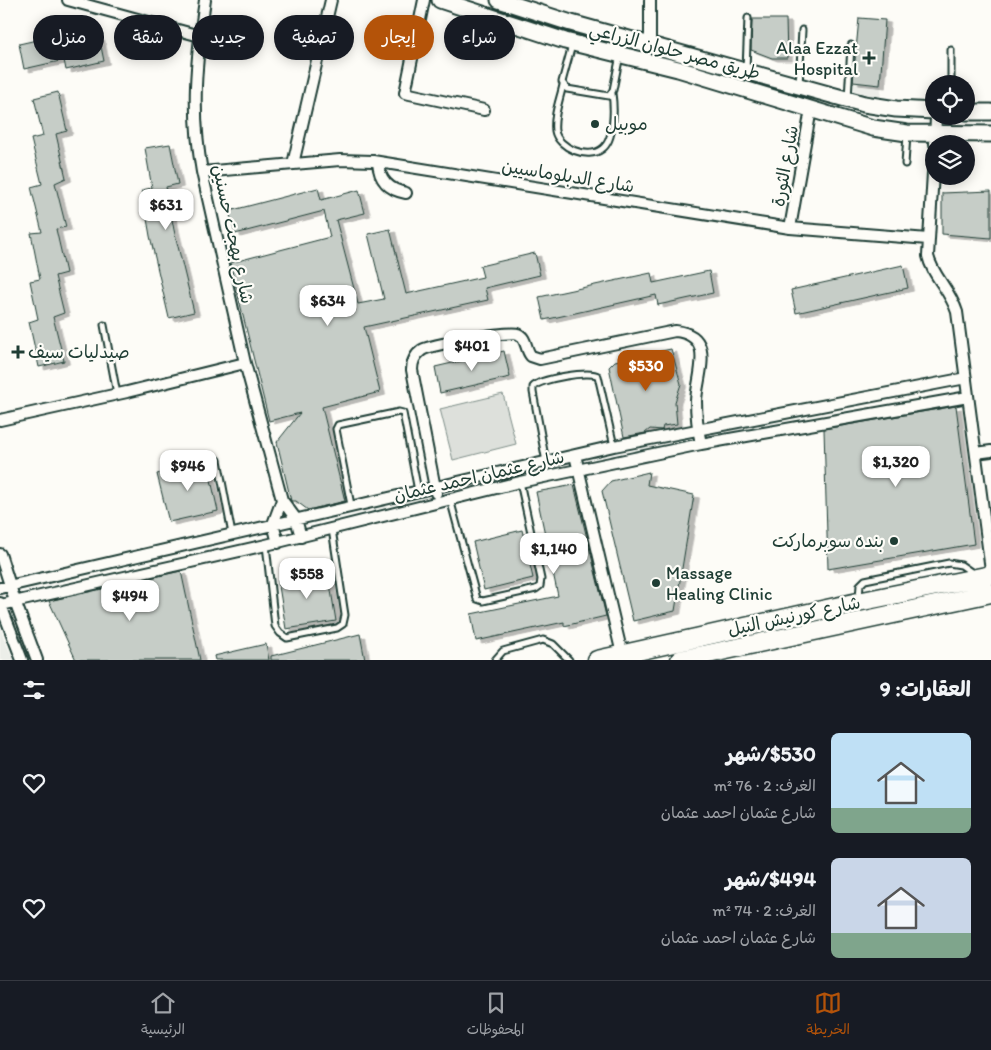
<!DOCTYPE html>
<html lang="ar">
<head>
<meta charset="utf-8">
<style>
  :root { --surface:#171b24; --page:#20242c; --text:#f1f3f6; --muted:#9ea1a6; --line:#363941; --accent:#b45309 }
  body { margin:0; font-family:Itim,"Playpen Sans Arabic",sans-serif; background:var(--page); color:var(--text); direction:rtl; height:100vh; display:flex; flex-direction:column; font-size:19px; white-space:nowrap }
  * { box-sizing:border-box; margin:0 }
  p { font-size:16px; color:var(--muted) }
  .icon { flex:none; width:28px; height:28px; fill:none; stroke:currentColor; stroke-width:2; stroke-linecap:round; stroke-linejoin:round }
  .map { position:relative; height:660px; overflow:hidden; direction:ltr }
  .details { display:flex; flex-direction:column; background:var(--surface); flex:1 }
  .details>* { flex:none }
  .banner { position:absolute; left:15px; top:15px; width:500px; height:45px; direction:rtl; display:flex; gap:10px }
  .buttons { position:absolute; left:925px; top:75px; display:grid; gap:10px }
  .buttons a { display:grid; place-items:center; width:50px; height:50px; border-radius:50%; background:var(--surface); box-shadow:0 2px 12px #0003; font-size:25px }
  .price { position:absolute; translate:-50% -42px; padding:0 11px; border-radius:10px; background:#fff; color:#222; font-size:16px; line-height:32px; filter:drop-shadow(0 1px 2px #0008) }
  .price::after { content:''; position:absolute; left:50%; top:30px; width:15px; height:11px; margin-left:-8px; background:inherit; clip-path:polygon(0 0,100% 0,50% 100%) }
  .price.active { background:var(--accent); color:#fff }
  ul { padding:0; list-style:none }
  li { display:flex; align-items:center; gap:15px; height:125px; padding:0 20px }
  li span { display:grid; place-items:center; flex:none; width:140px; height:100px; border-radius:8px; color:#555 }
  li>.icon { margin-inline-start:auto }
  span .icon { width:60px; height:60px; fill:#fffc; stroke-width:1 }
  li b { font-size:21px }
  h2 { display:flex; justify-content:space-between; align-items:center; height:60px; padding:0 20px; font-size:21px }
  .chip { padding:0 18px; border-radius:22px; background:var(--surface); box-shadow:0 2px 12px #0003; font-size:18px; line-height:45px }
  .chip.active { background:var(--accent); color:#fff }
  .dock { display:flex; justify-content:space-around; align-items:center; height:70px; border-top:1px solid var(--line); background:var(--surface); font-size:14px; color:var(--muted) }
  .dock a { display:grid; justify-items:center; gap:2px }
  .dock .active { color:var(--accent) }
  .map>svg:first-child { display:block }
</style>
</head>
<body>
<div class="map">
<svg width="991" height="660" viewBox="0 0 991 660">
  <defs>
    <filter id="shadow"><feDropShadow dx="5.5" dy="3" stdDeviation="0" flood-color="#0004"/></filter>
  </defs>
  <rect width="100%" height="100%" fill="#fdfcf7"/>
  <filter id="ink" filterUnits="userSpaceOnUse"><feTurbulence type="fractalNoise" baseFrequency=".02" numOctaves="2"/><feDisplacementMap in="SourceGraphic" scale="10" xChannelSelector="R" yChannelSelector="G"/><feConvolveMatrix kernelMatrix="1 2 1 2 8 2 1 2 1" color-interpolation-filters="sRGB"/></filter>
  <g filter="url(#ink)">
    <path fill="#eceee9" d="M859,17L888,20L880,100L850,97Z
      M0,626L4,639L14,660H0Z"/>
    <path fill="#dde0db" stroke="#7e8e88" d="M503,394L516,444L453,460L440,409Z"/>
    <path fill="#c6cdc7" stroke="#1f3d34" filter="url(#shadow)" d="M859,18L885,20L880,85L853,82Z
      M752,19H786L787,58H772L751,50Z
      M59,35L62,46L99,37L104,61L66,70L64,60L24,69L19,44Z
      M58,92L67,131L56,134L66,178L55,183L66,227L56,229L66,273L55,276L64,313L53,317L64,361L39,367L29,322L38,319L30,281L40,279L31,233L42,232L31,187L42,184L31,139L43,136L34,98Z
      M170,144L178,184L166,187L174,230L194,312L169,318L150,236L142,190L152,188L145,148Z
      M318,188L321,200L359,190L365,213L336,220L358,304L384,299L368,234L390,229L406,294L483,277L480,266L535,253L540,275L485,288L488,300L364,327L380,392L322,407L345,501L308,510L296,501H291L277,442L300,413L269,421L230,263L330,237L324,211L235,234L229,211Z
      M991,191V238L942,234V193Z
      M903,265L908,288L796,313L791,290Z
      M709,271L713,293L658,305L656,295L544,320L539,297L651,273L653,283Z
      M671,349L681,384L675,402L677,424L663,426L662,430L650,429L645,433L624,437L609,367L615,361Z
      M504,351L510,377L440,393L435,367Z
      M956,406L974,544L828,569L824,429Z
      M207,462L218,511L169,522L157,474Z
      M649,472L647,485L694,495L675,611L633,621L602,491L611,481Z
      M574,485L606,616L564,626V622L476,641L471,614L558,596L536,492Z
      M522,530L533,578L484,590L473,542Z
      M181,571L200,660H76L49,601Z
      M328,572L336,621L286,629L278,580Z
      M360,634L365,660H271V656Z
      M266,644L269,660H215L214,656Z"/>
    <g fill="none" stroke-linecap="round" stroke-linejoin="round">
      <defs>
        <path id="service" d="M471,43L479,14
          M572,45L562,82L567,89L609,96L613,90L620,55
          M951,50V84
          M746,70L748,18
          M563,85C560,99 553,116 555,131C558,148 588,160 602,149C615,140 614,107 612,93
          M799,85L802,30
          M848,99L851,45
          M905,164L907,135
          M104,325L117,394
          M218,460L232,534
          M546,462L533,392V387C539,379 590,370 598,376L614,446
          M450,499L477,599L483,601L536,589L540,586L541,579L520,482
          M351,505L336,429L338,425L399,412L403,413L418,491
          M266,545L275,626L280,633L287,638L337,628L343,624L345,615L332,529
          M859,598L860,585L865,580L949,563L961,565L974,574
          M495,660L503,651L543,640L553,644L569,660"/>
        <path id="minor" d="M68,0L200,36
          M205,0C196,62 191,110 202,172L245,363L282,500L296,519L301,537
          M424,0L405,93L484,110
          M650,0V44
          M935,144L936,116
          M934,156L928,256C932,275 950,290 957,312L991,570
          M378,162C379,180 389,190 406,193
          M293,164L331,0
          M202,172L340,160L373,161L790,228L928,239
          M790,228L811,109
          M0,420L127,392L245,363
          M976,453L991,451
          M575,455L622,654
          M436,493L412,370C412,362 415,355 422,350C430,345 510,330 518,334C527,338 525,349 531,356L540,359L675,331C717,335 697,375 696,401C696,416 698,430 701,444
          M278,543L273,524L282,500
          M0,554L15,601L37,660
          M0,588L614,446L966,378
          M0,603L22,660
          M1,605L266,545L520,482L701,444L968,397"/>
        <path id="secondary" d="M440,0L565,41L678,69L873,128L907,133L991,134
          M499,0L571,23L864,104L896,109L934,111
          M966,112H991"/>
        <path id="trunk" d="M597,660L858,602L991,575
          M680,660L991,593"/>
      </defs>
      <use href="#service" stroke="#1f3d34" stroke-width="9"/>
      <use href="#minor" stroke="#1f3d34" stroke-width="14"/>
      <use href="#secondary" stroke="#1f3d34" stroke-width="19"/>
      <use href="#trunk" stroke="#1f3d34" stroke-width="21"/>
      <use href="#service" stroke="#fdfcf7" stroke-width="5"/>
      <use href="#minor" stroke="#fdfcf7" stroke-width="10"/>
      <use href="#secondary" stroke="#fdfcf7" stroke-width="15"/>
      <use href="#trunk" stroke="#fdfcf7" stroke-width="18"/>
    </g>
  </g>
  <g fill="#1f3d34" stroke="#fdfcf7" stroke-width="2">
    <path d="M866.5 50.5h5v5h5v5h-5v5h-5v-5h-5v-5h5z"/>
    <circle cx="595" cy="124" r="5"/>
    <path d="M15.5 344.5h5v5h5v5h-5v5h-5v-5h-5v-5h5z"/>
    <circle cx="894" cy="541" r="5"/>
    <circle cx="656" cy="583" r="5"/>
  </g>
  <g text-anchor="middle" stroke-width="4.5" stroke-linejoin="round" paint-order="stroke">
    <g font-size="18" fill="#1f3d34" stroke="#fdfcf7" text-anchor="start">
      <text x="858" y="54" text-anchor="end">Alaa Ezzat<tspan x="858" dy="21">Hospital</tspan></text>
      <text x="605" y="130">موبيل</text>
      <text x="28" y="358">صيدليات سيف</text>
      <text x="884" y="547" text-anchor="end">بنده سوبرماركت</text>
      <text x="666" y="579">Massage<tspan x="666" dy="21">Healing Clinic</tspan></text>
    </g>
    <g font-size="18" fill="#1f3d34" stroke="#fdfcf7">
      <text transform="translate(675 51) rotate(15)" y="6">طريق مصر حلوان الزراعي</text>
      <text transform="translate(785 166) rotate(-80)" y="6">شارع الثورة</text>
      <text transform="translate(568 176) rotate(9)" y="6">شارع الدبلوماسيين</text>
      <text transform="translate(233 234) rotate(78)" y="6">شارع بهجت حسنين</text>
      <text transform="translate(479 476) rotate(-13)" y="6">شارع عثمان احمد عثمان</text>
      <text transform="translate(794 616) rotate(-12)" y="6">شارع كورنيش النيل</text>
    </g>
  </g>
</svg>
<div class="buttons">
<a><svg class="icon" aria-label="locate" viewBox="0 0 24 24"><circle cx="12" cy="12" r="6"/><path d="M12 2v4M12 18v4M2 12h4M18 12h4"/></svg></a>
<a><svg class="icon" aria-label="layers" viewBox="0 0 24 24"><path d="M12 4l9 5-9 5-9-5zM3 14l9 5 9-5"/></svg></a>
</div>
<b class="price" style="left:166px;top:231px">$631</b>
<b class="price" style="left:328px;top:327px">$634</b>
<b class="price" style="left:472px;top:372px">$401</b>
<b class="price active" style="left:646px;top:392px">$530</b>
<b class="price" style="left:896px;top:488px">$1,320</b>
<b class="price" style="left:188px;top:492px">$946</b>
<b class="price" style="left:554px;top:575px">$1,140</b>
<b class="price" style="left:307px;top:600px">$558</b>
<b class="price" style="left:130px;top:622px">$494</b>
<div class="banner">
<a class="chip">شراء</a>
<a class="chip active">إيجار</a>
<a class="chip">تصفية</a>
<a class="chip">جديد</a>
<a class="chip">شقة</a>
<a class="chip">منزل</a>
</div>
</div>
<section class="details">
<h2>العقارات: 9<svg class="icon" aria-label="filters" viewBox="0 0 24 24"><path d="M4 7h16M4 17h16"/><circle cx="9" cy="7" r="2"/><circle cx="15" cy="17" r="2"/></svg></h2>
<ul>
<li><span style="background:linear-gradient(#bfe0f5 75%,#7fa58c 0)"><svg class="icon" aria-label="home" viewBox="0 0 24 24"><path d="M3 11l9-7 9 7M6 9v11h12V9"/></svg></span><div><b>$530/شهر</b><p>الغرف: 2 · 76 m²</p><p>شارع عثمان احمد عثمان</p></div><svg class="icon" aria-label="heart" viewBox="0 0 24 24"><path d="M12 20l-8-8c-3-5 5-10 8-4 3-6 11-1 8 4z"/></svg></li>
<li><span style="background:linear-gradient(#c9d6e8 75%,#7fa58c 0)"><svg class="icon" aria-label="home" viewBox="0 0 24 24"><path d="M3 11l9-7 9 7M6 9v11h12V9"/></svg></span><div><b>$494/شهر</b><p>الغرف: 2 · 74 m²</p><p>شارع عثمان احمد عثمان</p></div><svg class="icon" aria-label="heart" viewBox="0 0 24 24"><path d="M12 20l-8-8c-3-5 5-10 8-4 3-6 11-1 8 4z"/></svg></li>
</ul>
</section>
<nav class="dock">
<a class="active"><svg class="icon" aria-label="map" viewBox="0 0 24 24"><path d="M3 6l6-2 6 2 6-2v14l-6 2-6-2-6 2zM9 4v14M15 6v14"/></svg>الخريطة</a>
<a><svg class="icon" aria-label="saved" viewBox="0 0 24 24"><path d="M7 4h10v16l-5-4-5 4z"/></svg>المحفوظات</a>
<a><svg class="icon" aria-label="home" viewBox="0 0 24 24"><path d="M3 11l9-7 9 7M6 9v11h12V9"/></svg>الرئيسية</a>
</nav>
</body>
</html>
